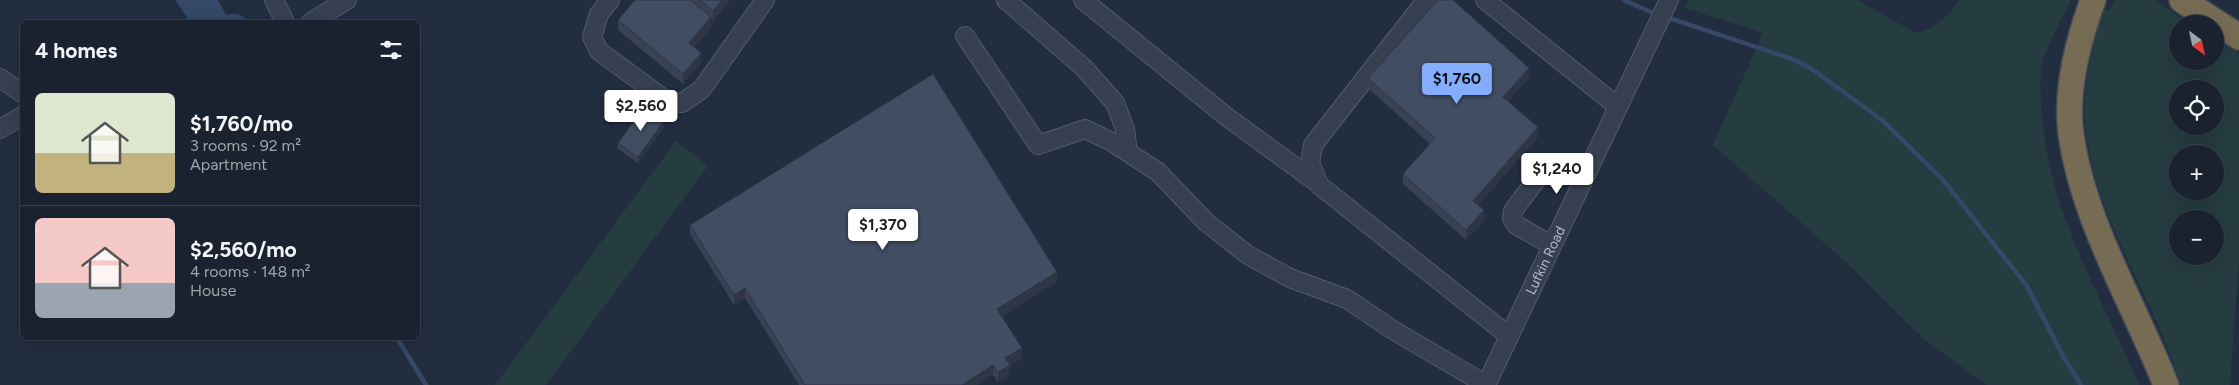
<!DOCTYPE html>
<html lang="en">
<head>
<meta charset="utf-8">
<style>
  :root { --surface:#1a2230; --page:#272f3c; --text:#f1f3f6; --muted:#9fa4ab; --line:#383f4c; --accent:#84acff }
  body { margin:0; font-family:Figtree,sans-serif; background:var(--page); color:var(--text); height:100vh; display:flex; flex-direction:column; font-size:19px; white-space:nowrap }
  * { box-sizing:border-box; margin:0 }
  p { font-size:16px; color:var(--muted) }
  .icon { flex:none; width:28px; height:28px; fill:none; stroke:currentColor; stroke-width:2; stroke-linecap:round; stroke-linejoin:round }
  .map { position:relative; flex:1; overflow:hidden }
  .details { position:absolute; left:20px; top:20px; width:400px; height:320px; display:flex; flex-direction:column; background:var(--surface); border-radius:8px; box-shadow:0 5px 20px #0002,0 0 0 1px var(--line) }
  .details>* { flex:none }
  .needle { width:32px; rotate:147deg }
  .tools { position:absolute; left:2169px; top:15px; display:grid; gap:10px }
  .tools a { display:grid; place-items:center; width:55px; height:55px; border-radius:50%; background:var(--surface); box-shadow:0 5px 20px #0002,0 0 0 1px var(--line); font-size:25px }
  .price { position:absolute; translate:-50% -42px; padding:0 11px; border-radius:5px; background:#fff; color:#222; font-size:16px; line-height:32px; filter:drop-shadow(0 1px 2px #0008) }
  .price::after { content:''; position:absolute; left:50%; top:30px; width:15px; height:11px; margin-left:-8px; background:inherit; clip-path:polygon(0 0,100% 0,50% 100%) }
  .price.active { background:var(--accent); color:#111 }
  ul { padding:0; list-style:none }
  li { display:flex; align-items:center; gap:15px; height:125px; padding:0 15px }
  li+li { border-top:1px solid var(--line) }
  li span { display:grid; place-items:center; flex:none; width:140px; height:100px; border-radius:8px; color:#555 }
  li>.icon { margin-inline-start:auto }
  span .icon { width:60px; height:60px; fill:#fffc; stroke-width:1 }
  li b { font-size:21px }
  h2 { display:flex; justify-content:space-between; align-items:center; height:60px; padding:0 15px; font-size:21px }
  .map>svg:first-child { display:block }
</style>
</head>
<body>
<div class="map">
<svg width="2239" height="385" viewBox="0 0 2239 385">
  <rect width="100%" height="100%" fill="#232d40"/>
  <path fill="#253c41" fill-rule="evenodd" d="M1688,0H1857L1916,33C1938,28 1946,16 1960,0H2071C2061,21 2047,43 2042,66C2039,85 2041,108 2043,127C2054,222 2103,299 2139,385H1988L1984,383L1925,340L1838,255L1713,145L1763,33L1685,8Z
    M2115,0H2153L2191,24H2178V61H2215V39L2239,54V259L2230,385H2181C2172,360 2163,335 2152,311C2123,248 2089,189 2085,118C2083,81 2093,45 2102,10H2111ZM2178,89H2215V126H2178ZM2178,154H2215V191H2178ZM2178,219H2215V256H2178Z
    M676,141L708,166L546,385H495Z"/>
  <path fill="#354868" d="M175,0H218L226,15C235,13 242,13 248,22H190Z"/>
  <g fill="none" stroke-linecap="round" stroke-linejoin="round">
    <path stroke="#354868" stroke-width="4.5" d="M1624,0L1658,15
      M1666,17L1792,59L1812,69L1882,120L1943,180L2027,286L2064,358L2081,385
      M397,338L426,385"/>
    <defs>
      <g id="minor">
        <path d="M274,0L285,22"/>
        <path d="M610,0L599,14L592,37L599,51L667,101L682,103L702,89L765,0"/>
        <path d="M1006,0L1084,68L1115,103L1125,129L1128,152"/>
        <path d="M1083,0L1227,117L1319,184"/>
        <path d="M1431,0L1421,7L1313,145L1310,163L1319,185L1509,336"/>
        <path d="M1485,0L1617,106"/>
        <path d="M311,22L347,0"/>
        <path d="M965,36L1038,145L1085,129L1112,142L1158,172L1206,222L1248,255L1290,278L1347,299L1393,330L1485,384"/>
        <path d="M0,78L22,93"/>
        <path d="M0,129L22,116"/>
        <path d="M1551,245L1516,225L1512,218L1513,211L1548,164L1559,163L1583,178"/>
        <path id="s1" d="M1486,385L1669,0"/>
      </g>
      <path id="highway" d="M2093,0C2078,41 2065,89 2071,134C2083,221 2134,304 2166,385
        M2182,0L2239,37"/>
    </defs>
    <use href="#minor" stroke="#525b6b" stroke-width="20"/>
    <use href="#highway" stroke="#3f4858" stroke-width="28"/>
    <use href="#minor" stroke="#374050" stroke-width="18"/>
    <use href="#highway" stroke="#766b53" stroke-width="25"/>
  </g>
  <path fill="#384254" d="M635,0H730L713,21L711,19V27L694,47L701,63L683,84L618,30V20Z
    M1368,78H1529L1508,101L1538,137L1478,205L1484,220L1466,240L1403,184V174L1430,144L1368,88Z
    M664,127L638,163L618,149V143Z
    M690,225L1057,282L1002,316L1022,358L1010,366V375L998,382L993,375L977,385H799L745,298L734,305L690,234Z"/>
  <path fill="#2e3645" d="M722,0H730L713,21V11Z
    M711,17V27L689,53V43Z
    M701,53V63L683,84V74Z
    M1529,68V78L1503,107V97Z
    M664,121V127L638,163V157Z
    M1538,127V137L1473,210V201Z
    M1484,210V220L1466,240V230Z
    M1057,272V282L997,319V309Z
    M745,288V298L734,305V295Z
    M1022,348V358L1010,366V375L998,382V372L1005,358Z
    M993,365V375L977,385H962Z"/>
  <path fill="#414d62" stroke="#2e3645" d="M635,0H690L711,17L689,43L701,53L683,74L618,20Z
    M700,0H722L713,11Z
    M1438,0H1453L1529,68L1503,97L1538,127L1473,201L1484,210L1466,230L1403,174L1435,138L1368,78Z
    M933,74L1057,272L997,309L1022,348L1005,358L1010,365L998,372L993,365L962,385H805L745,288L734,295L690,225Z
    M644,107L664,121L638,157L618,143Z"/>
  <g text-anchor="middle" stroke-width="4" stroke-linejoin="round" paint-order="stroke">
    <g font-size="14" fill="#b3bbcb" stroke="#1c2535">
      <text dy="5" stroke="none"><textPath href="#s1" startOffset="138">Lufkin Road</textPath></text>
    </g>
  </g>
</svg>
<div class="tools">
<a><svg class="needle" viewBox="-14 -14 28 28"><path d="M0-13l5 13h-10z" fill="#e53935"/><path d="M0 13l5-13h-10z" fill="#9fa4ab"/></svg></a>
<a><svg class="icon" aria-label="locate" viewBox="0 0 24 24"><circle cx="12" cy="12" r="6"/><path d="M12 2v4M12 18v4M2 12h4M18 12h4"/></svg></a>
<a>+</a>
<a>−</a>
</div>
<b class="price active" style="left:1457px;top:105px">$1,760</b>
<b class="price" style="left:641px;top:132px">$2,560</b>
<b class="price" style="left:1557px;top:195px">$1,240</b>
<b class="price" style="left:883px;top:251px">$1,370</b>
<section class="details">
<h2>4 homes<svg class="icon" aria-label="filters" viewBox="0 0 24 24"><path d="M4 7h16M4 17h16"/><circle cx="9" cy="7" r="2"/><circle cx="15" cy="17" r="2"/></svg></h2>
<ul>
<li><span style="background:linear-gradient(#dfe7d0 60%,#c2b280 0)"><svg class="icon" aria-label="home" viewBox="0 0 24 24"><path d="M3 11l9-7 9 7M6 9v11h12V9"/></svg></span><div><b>$1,760/mo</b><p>3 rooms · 92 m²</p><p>Apartment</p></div></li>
<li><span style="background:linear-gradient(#f6c9c9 65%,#9aa5b1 0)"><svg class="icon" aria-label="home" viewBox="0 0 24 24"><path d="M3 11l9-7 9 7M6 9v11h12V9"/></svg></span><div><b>$2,560/mo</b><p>4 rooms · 148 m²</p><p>House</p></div></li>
</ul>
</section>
</div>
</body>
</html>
